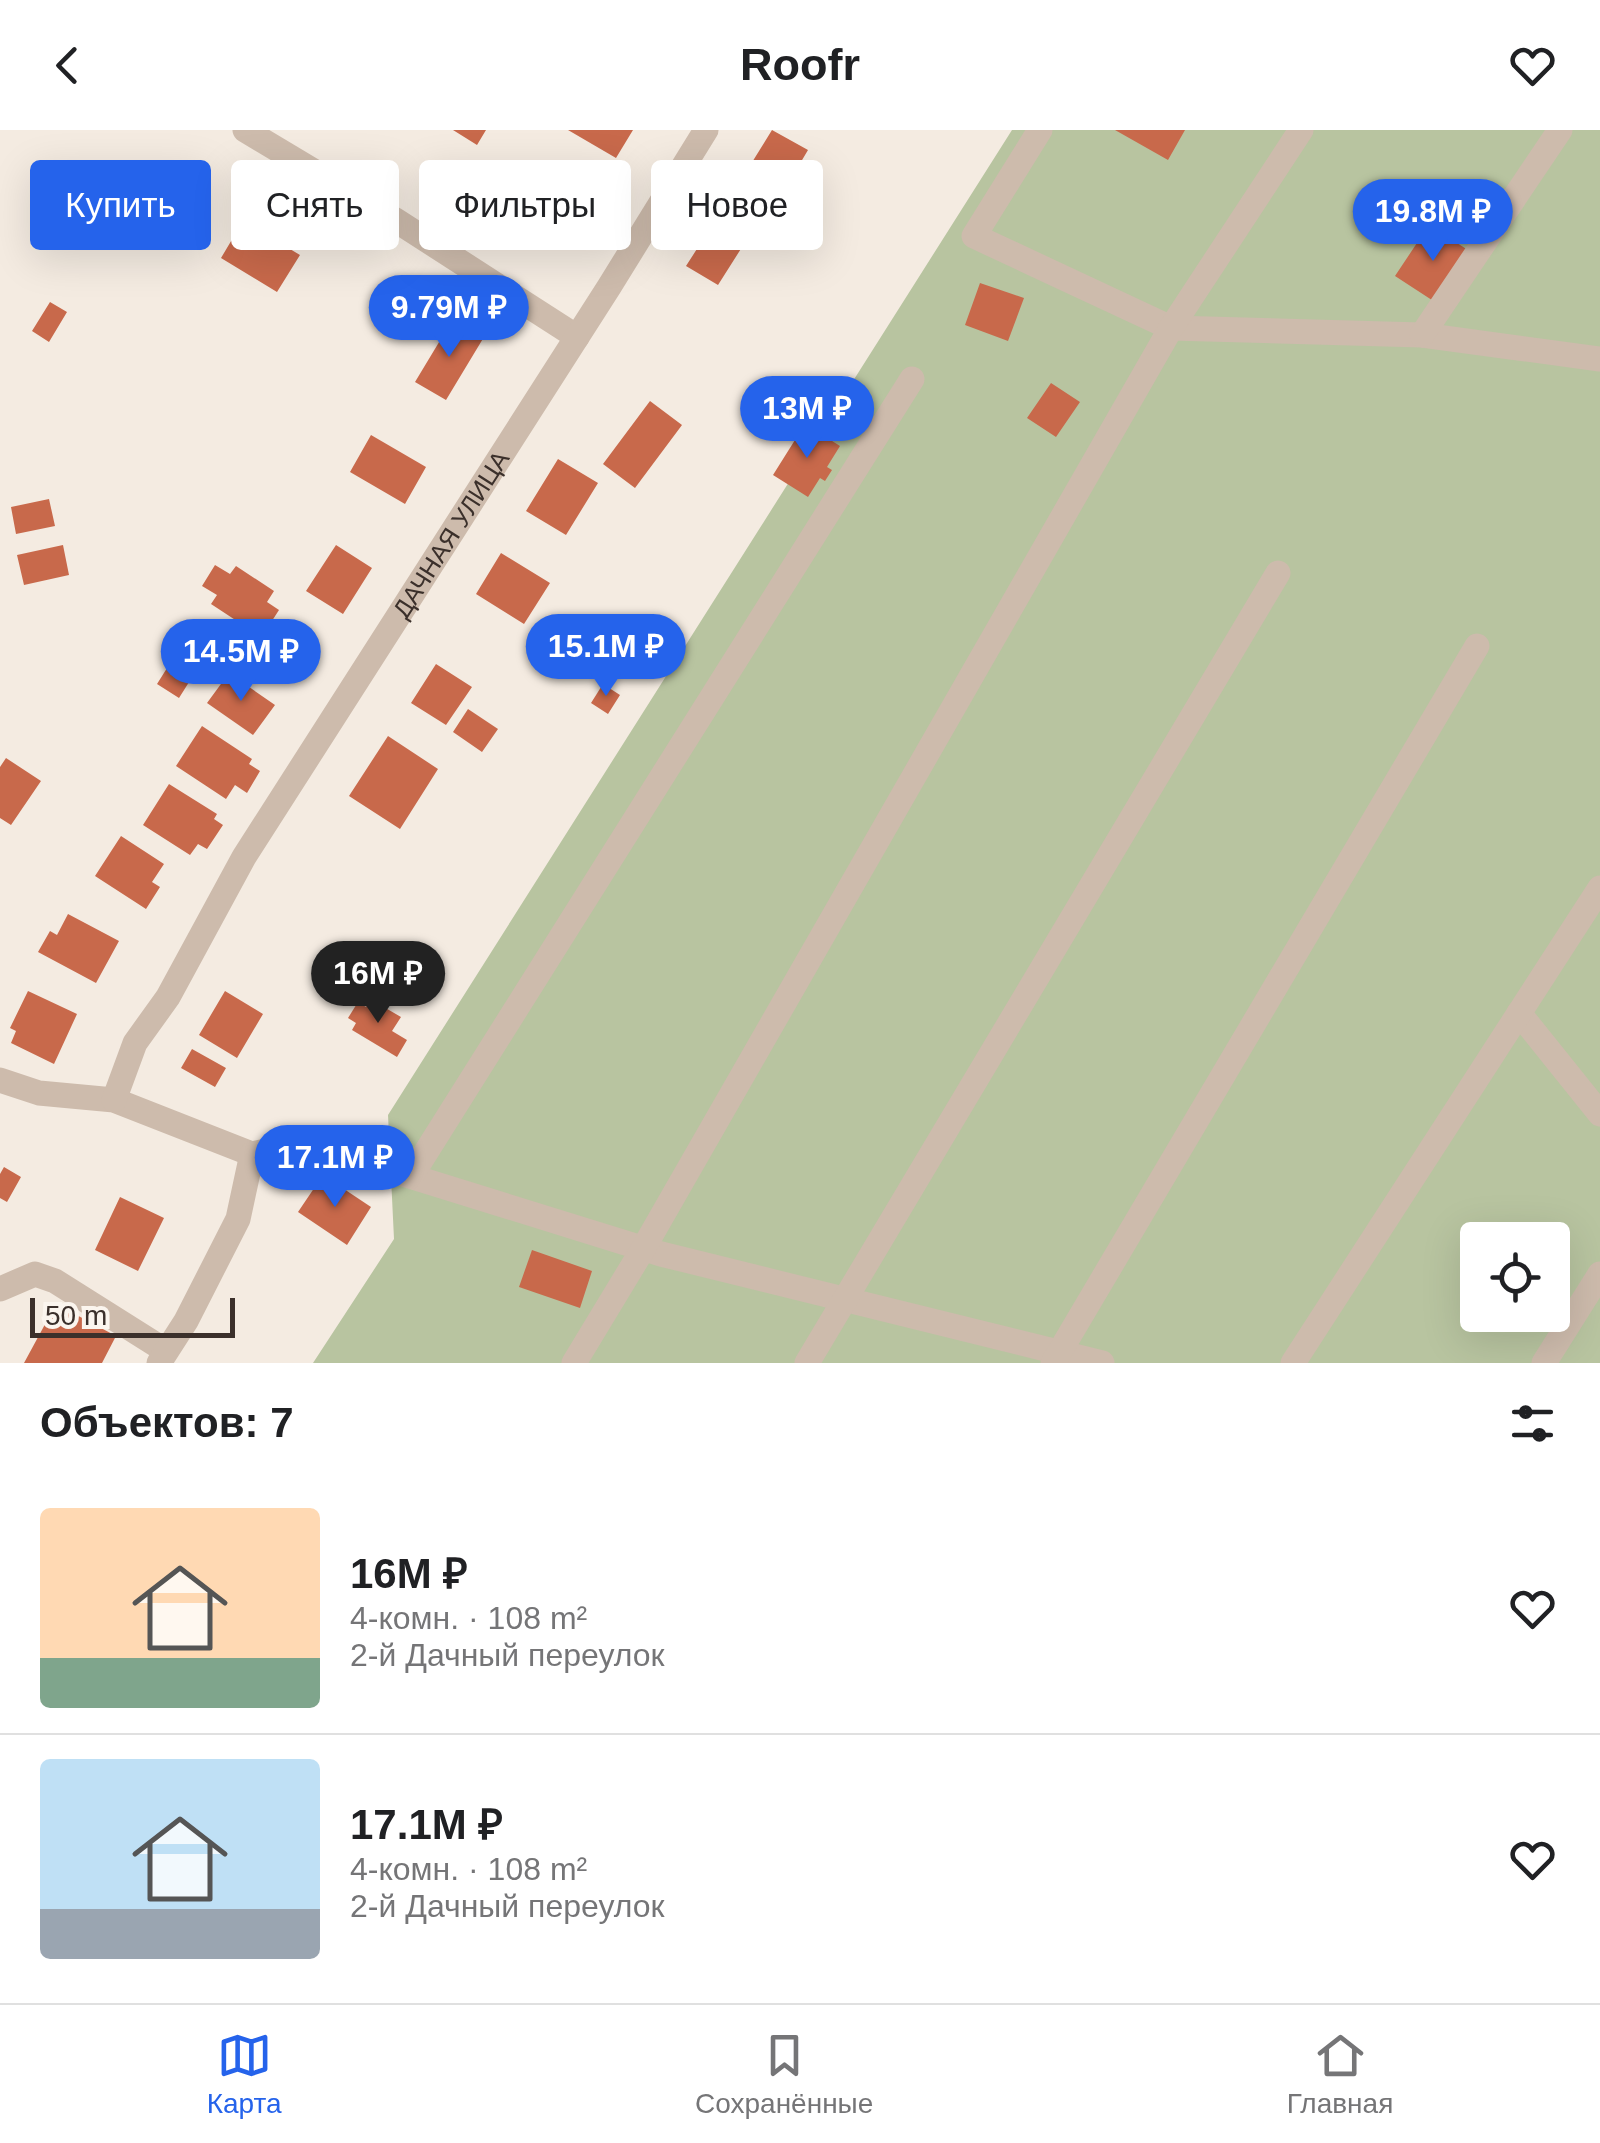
<!DOCTYPE html>
<html lang="ru">
<head>
<meta charset="utf-8">
<style>
  :root { --surface:#fff; --page:#f2f2f2; --text:#202124; --muted:#757577; --line:#e0e0e0; --accent:#2563eb }
  body { margin:0; font-family:Helvetica,sans-serif; background:var(--page); color:var(--text); height:100vh; display:flex; flex-direction:column; font-size:38px; white-space:nowrap }
  * { box-sizing:border-box; margin:0 }
  p { font-size:32px; color:var(--muted) }
  .icon { flex:none; width:55px; height:55px; fill:none; stroke:currentColor; stroke-width:2; stroke-linecap:round; stroke-linejoin:round }
  .map { position:relative; height:1233px; overflow:hidden }
  .side { display:flex; flex-direction:column; background:var(--surface); flex:1 }
  .side>* { flex:none }
  .top-card { position:absolute; left:30px; top:30px; width:1000px; height:90px; display:flex; gap:20px }
  .fabs { position:absolute; left:1460px; top:1092px; display:grid; gap:20px }
  .fabs a { display:grid; place-items:center; width:110px; height:110px; border-radius:10px; background:var(--surface); box-shadow:0 10px 40px #0002; font-size:50px }
  .scale { position:absolute; left:30px; bottom:25px; width:205px; box-sizing:border-box; padding-left:10px; border:5px solid #3b302b; border-top:0; font-size:28px; line-height:35px; white-space:nowrap; color:#3b302b; -webkit-text-stroke:8px #fbf5ee; paint-order:stroke }
  .price { position:absolute; translate:-50% -85px; padding:0 22px; border-radius:35px; background:var(--accent); color:#fff; font-size:32px; line-height:65px; filter:drop-shadow(0 2px 5px #0008) }
  .price::after { content:''; position:absolute; left:50%; top:60px; width:30px; height:22px; margin-left:-15px; background:inherit; clip-path:polygon(0 0,100% 0,50% 100%) }
  .price.active { background:#222; color:#fff }
  ul { padding:0; list-style:none }
  li { display:flex; align-items:center; gap:30px; height:250px; padding:0 40px }
  li+li { border-top:2px solid var(--line) }
  li span { display:grid; place-items:center; flex:none; width:280px; height:200px; border-radius:10px; color:#555 }
  li>.icon { margin-inline-start:auto }
  span .icon { width:120px; height:120px; fill:#fffc; stroke-width:1 }
  li b { font-size:42px }
  h2 { display:flex; justify-content:space-between; align-items:center; height:120px; padding:0 40px; font-size:42px }
  .chip { padding:0 35px; border-radius:10px; background:var(--surface); box-shadow:0 10px 40px #0002; font-size:35px; line-height:90px }
  .chip.active { background:var(--accent); color:#fff }
  header { display:flex; justify-content:space-between; align-items:center; height:130px; padding:0 40px; background:var(--surface); font-size:45px; font-weight:700 }
  .dock { display:flex; justify-content:space-around; align-items:center; height:140px; border-top:2px solid var(--line); background:var(--surface); font-size:28px; color:var(--muted) }
  .dock a { display:grid; justify-items:center; gap:5px }
  .dock .active { color:var(--accent) }
  .map>svg:first-child { display:block }
</style>
</head>
<body>
<header><svg class="icon" aria-label="back" viewBox="0 0 24 24"><path d="M15 5l-7 7 7 7"/></svg>Roofr<svg class="icon" aria-label="heart" viewBox="0 0 24 24"><path d="M12 20l-8-8c-3-5 5-10 8-4 3-6 11-1 8 4z"/></svg></header>
<div class="map">
<svg width="1600" height="1233" viewBox="0 0 1600 1233">
  <rect width="100%" height="100%" fill="#f4ebe1"/>
  <path fill="#b8c4a0" fill-rule="evenodd" d="M1012,0H1600V1233H313L394,1109L388,985ZM1478,1110H1552V1185H1478Z"/>
  <path fill="#c8694b" d="M453,0H486L477,15Z
    M568,0H633L616,28Z
    M772,0L808,20L795,42L783,34L769,56L746,42Z
    M1115,0H1185L1168,30Z
    M154,31L200,57L181,90L135,64Z
    M543,34L594,63L571,104L520,74Z
    M720,83L751,103L718,155L686,136Z
    M243,91L300,125L277,162L221,128Z
    M1429,95L1471,122L1438,174L1395,146Z
    M980,153L1024,168L1008,211L965,195Z
    M50,172L67,182L49,212L32,201Z
    M453,189L484,207L446,270L415,252Z
    M1051,253L1080,272L1056,307L1027,288Z
    M650,271L682,295L635,358L603,334Z
    M805,294L840,316L827,337L832,340L825,351L820,348L808,367L773,345Z
    M371,305L426,337L405,374L350,342Z
    M558,329L598,353L566,405L526,381Z
    M49,369L55,396L16,404L11,377Z
    M63,415L69,445L24,455L17,425Z
    M336,415L372,438L343,484L306,461Z
    M501,423L550,453L524,494L476,464Z
    M215,435L230,444L236,436L274,461L267,472L279,480L268,497L256,489L249,499L211,474L217,465L202,456Z
    M174,527L196,541L179,568L157,554Z
    M436,534L472,557L446,595L411,573Z
    M229,543L275,575L253,605L207,573Z
    M603,554L620,565L608,584L591,573Z
    M468,579L498,599L482,622L453,602Z
    M202,596L252,629L249,634L260,641L247,663L235,655L226,669L176,636Z
    M388,606L438,639L400,699L349,666Z
    M6,628L41,651L11,695L0,688V637Z
    M169,654L217,684L214,689L223,695L207,719L198,714L190,725L143,695Z
    M121,706L164,734L152,752L160,757L146,779L95,746Z
    M68,784L119,811L96,853L38,822L50,801L57,805Z
    M28,861L77,884L54,934L11,913L16,901L10,898Z
    M225,861L263,884L237,928L199,905Z
    M370,869L401,887L392,901L407,910L397,927L352,900L356,893L348,888L358,872L366,877Z
    M192,919L226,938L215,957L181,938Z
    M4,1037L21,1047L7,1072L0,1068V1044Z
    M323,1045L371,1077L347,1115L298,1082Z
    M120,1067L164,1088L138,1141L95,1120Z
    M532,1120L592,1141L580,1178L519,1157Z
    M56,1174L116,1206L102,1233H24Z"/>
  <g fill="none" stroke-linecap="round" stroke-linejoin="round">
    <g stroke="#cdbbac" stroke-width="25">
      <path d="M245,0L397,91L577,207"/>
      <path d="M1040,0L974,106L1171,198L1422,205L1600,229"/>
      <path d="M1422,205L1560,0"/>
      <path d="M1519,883L1600,984"/>
      <path d="M0,950L39,963L114,970L252,1024L293,1015L329,1021L661,1124L1102,1233"/>
      <path id="s1" d="M114,970L135,913L168,867L244,727L609,157L706,0"/>
      <path d="M411,1046L912,249"/>
      <path d="M0,1159L35,1144L55,1151L166,1221"/>
      <path d="M159,1233L186,1191L238,1089L252,1024"/>
      <path d="M574,1233L643,1119L1171,198L1301,0"/>
      <path d="M807,1233L1278,443"/>
      <path d="M1053,1233L1477,516"/>
      <path d="M1293,1233L1600,758"/>
      <path d="M1544,1233L1600,1144"/>
    </g>
  </g>
  <g text-anchor="middle" stroke-width="9" stroke-linejoin="round" paint-order="stroke">
    <g font-size="25" fill="#3b302b" stroke="#fbf5ee">
      <text dy="9" stroke="none"><textPath href="#s1" startOffset="660">ДАЧНАЯ УЛИЦА</textPath></text>
    </g>
  </g>
</svg>
<div class="fabs">
<a><svg class="icon" aria-label="locate" viewBox="0 0 24 24"><circle cx="12" cy="12" r="6"/><path d="M12 2v4M12 18v4M2 12h4M18 12h4"/></svg></a>
</div>
<div class="scale">50 m</div>
<b class="price" style="left:1433px;top:134px">19.8M ₽</b>
<b class="price" style="left:449px;top:230px">9.79M ₽</b>
<b class="price" style="left:807px;top:331px">13M ₽</b>
<b class="price" style="left:606px;top:569px">15.1M ₽</b>
<b class="price" style="left:241px;top:574px">14.5M ₽</b>
<b class="price active" style="left:378px;top:896px">16M ₽</b>
<b class="price" style="left:335px;top:1080px">17.1M ₽</b>
<div class="top-card">
<a class="chip active">Купить</a>
<a class="chip">Снять</a>
<a class="chip">Фильтры</a>
<a class="chip">Новое</a>
</div>
</div>
<section class="side">
<h2>Объектов: 7<svg class="icon" aria-label="filters" viewBox="0 0 24 24"><path d="M4 7h16M4 17h16"/><circle cx="9" cy="7" r="2"/><circle cx="15" cy="17" r="2"/></svg></h2>
<ul>
<li><span style="background:linear-gradient(#ffd9b3 75%,#7fa58c 0)"><svg class="icon" aria-label="home" viewBox="0 0 24 24"><path d="M3 11l9-7 9 7M6 9v11h12V9"/></svg></span><div><b>16M ₽</b><p>4-комн. · 108 m²</p><p>2-й Дачный переулок</p></div><svg class="icon" aria-label="heart" viewBox="0 0 24 24"><path d="M12 20l-8-8c-3-5 5-10 8-4 3-6 11-1 8 4z"/></svg></li>
<li><span style="background:linear-gradient(#bfe0f5 75%,#9aa5b1 0)"><svg class="icon" aria-label="home" viewBox="0 0 24 24"><path d="M3 11l9-7 9 7M6 9v11h12V9"/></svg></span><div><b>17.1M ₽</b><p>4-комн. · 108 m²</p><p>2-й Дачный переулок</p></div><svg class="icon" aria-label="heart" viewBox="0 0 24 24"><path d="M12 20l-8-8c-3-5 5-10 8-4 3-6 11-1 8 4z"/></svg></li>
</ul>
</section>
<nav class="dock">
<a class="active"><svg class="icon" aria-label="map" viewBox="0 0 24 24"><path d="M3 6l6-2 6 2 6-2v14l-6 2-6-2-6 2zM9 4v14M15 6v14"/></svg>Карта</a>
<a><svg class="icon" aria-label="saved" viewBox="0 0 24 24"><path d="M7 4h10v16l-5-4-5 4z"/></svg>Сохранённые</a>
<a><svg class="icon" aria-label="home" viewBox="0 0 24 24"><path d="M3 11l9-7 9 7M6 9v11h12V9"/></svg>Главная</a>
</nav>
</body>
</html>
